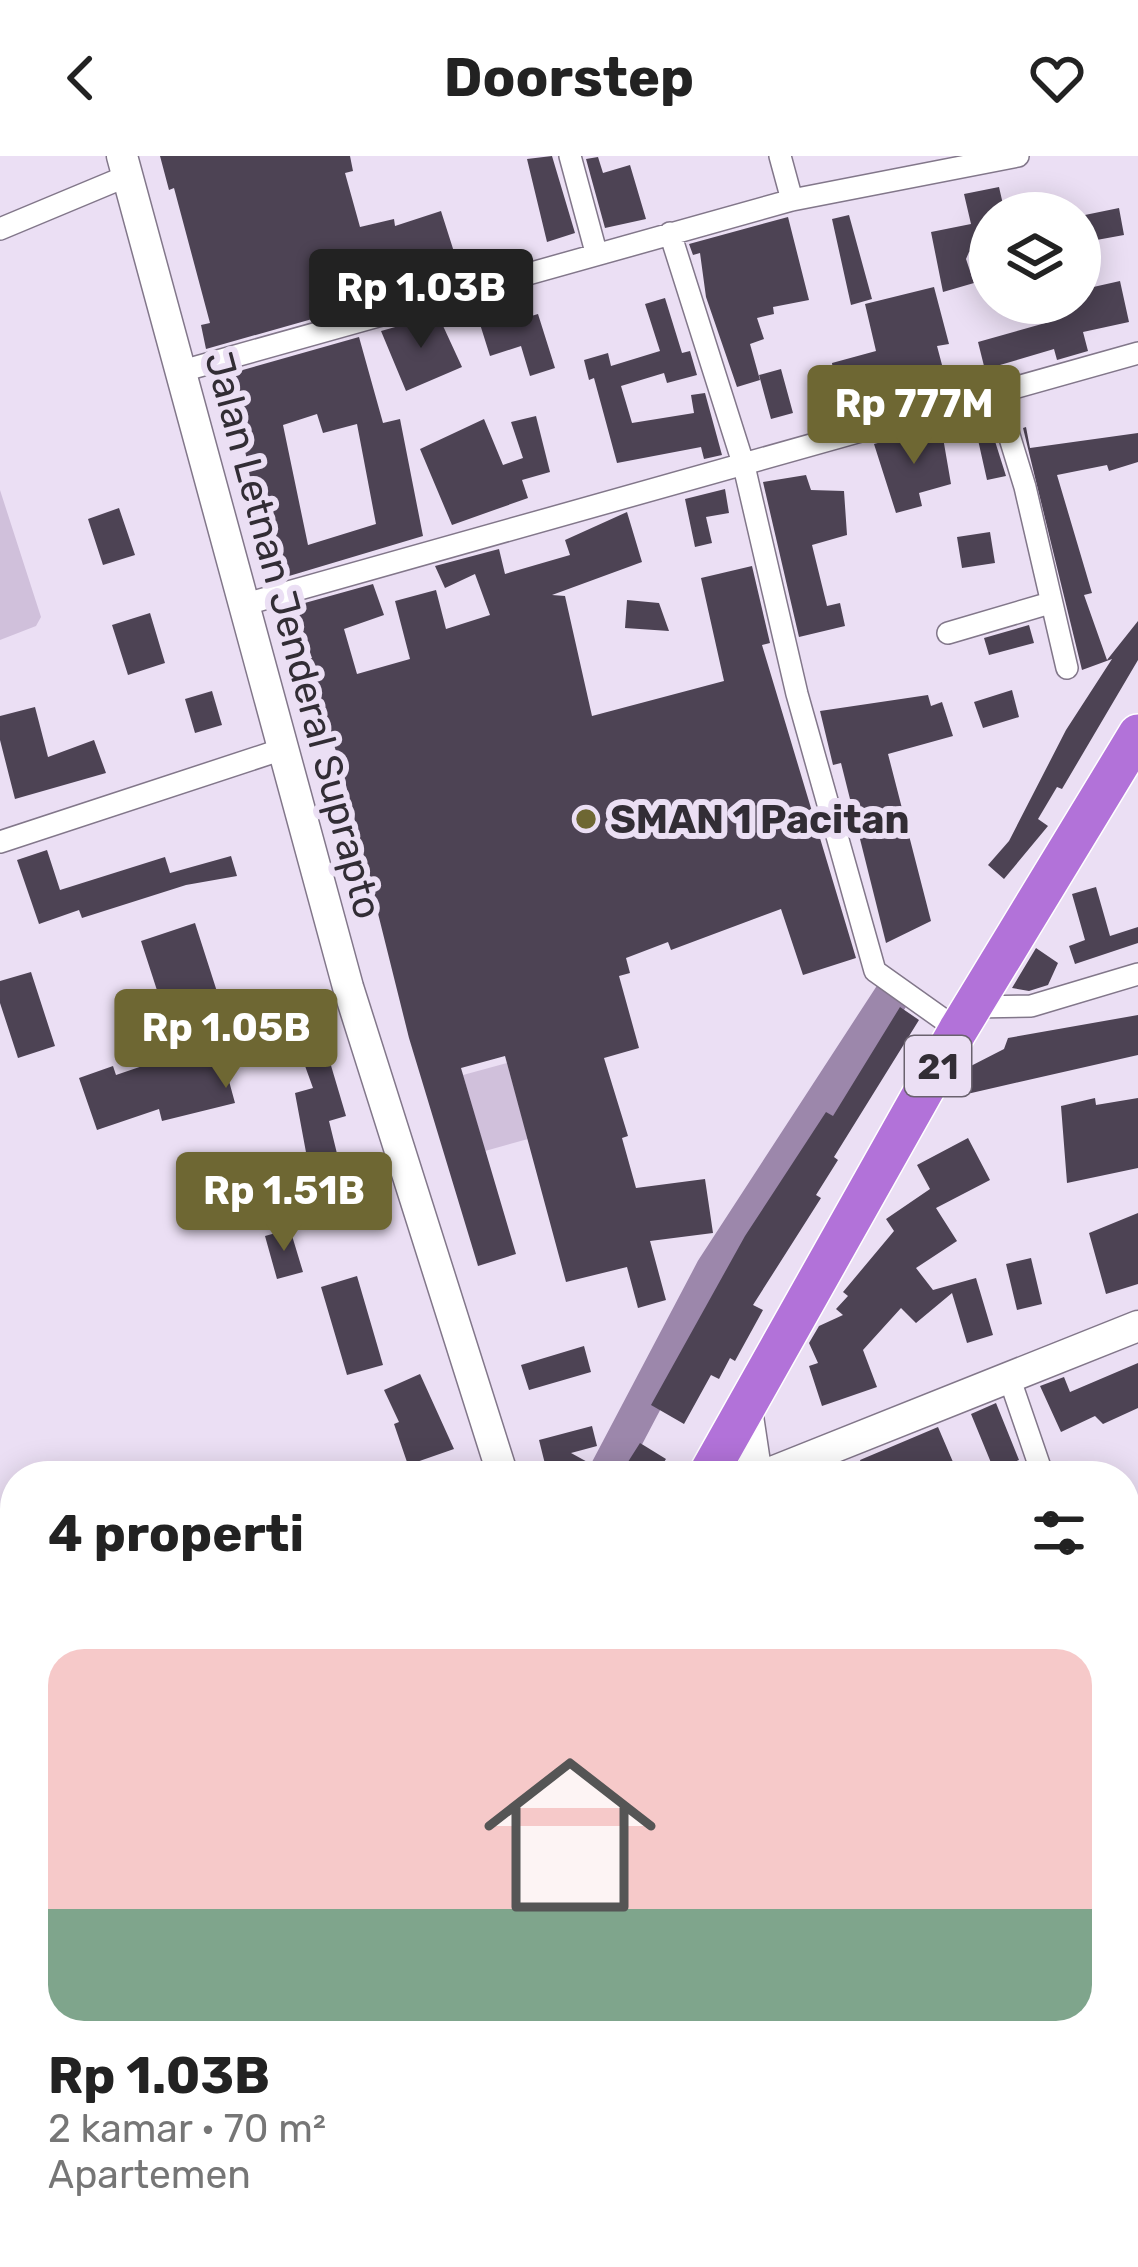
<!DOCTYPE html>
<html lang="id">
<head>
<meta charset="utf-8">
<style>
  :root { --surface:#fff; --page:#f2f2f2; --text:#222; --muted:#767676; --accent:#6e6733 }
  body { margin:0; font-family:Rubik,sans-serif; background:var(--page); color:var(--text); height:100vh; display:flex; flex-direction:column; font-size:45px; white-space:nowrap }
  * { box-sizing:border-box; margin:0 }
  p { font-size:39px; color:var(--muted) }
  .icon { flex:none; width:66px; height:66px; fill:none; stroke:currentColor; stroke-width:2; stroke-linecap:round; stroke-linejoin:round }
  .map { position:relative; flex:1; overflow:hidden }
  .side { position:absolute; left:0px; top:1305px; width:1140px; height:807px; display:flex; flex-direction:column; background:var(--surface); border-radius:48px 48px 0 0; box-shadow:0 6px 30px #0003 }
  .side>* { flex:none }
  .fabs { position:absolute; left:969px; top:36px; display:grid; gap:24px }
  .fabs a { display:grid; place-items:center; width:132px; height:132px; border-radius:50%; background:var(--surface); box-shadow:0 6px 30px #0003; font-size:60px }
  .price { position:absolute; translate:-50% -102px; padding:0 27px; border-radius:12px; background:var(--accent); color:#fff; font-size:39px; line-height:78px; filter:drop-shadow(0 3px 6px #0008) }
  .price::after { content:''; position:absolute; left:50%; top:72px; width:36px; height:27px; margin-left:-18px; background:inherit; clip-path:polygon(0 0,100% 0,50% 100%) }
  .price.on { background:#222; color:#fff }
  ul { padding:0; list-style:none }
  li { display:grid; align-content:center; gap:24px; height:636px; padding:0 48px }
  li span { display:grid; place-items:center; height:372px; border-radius:36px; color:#555 }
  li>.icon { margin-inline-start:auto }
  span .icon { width:216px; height:216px; fill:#fffc; stroke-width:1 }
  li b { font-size:51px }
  h2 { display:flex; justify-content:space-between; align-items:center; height:144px; padding:0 48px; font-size:51px }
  header { display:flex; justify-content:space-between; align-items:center; height:156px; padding:0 48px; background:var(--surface); font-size:54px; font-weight:700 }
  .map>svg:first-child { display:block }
</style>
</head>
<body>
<header><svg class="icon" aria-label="back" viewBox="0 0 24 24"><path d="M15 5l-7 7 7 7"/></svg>Doorstep<svg class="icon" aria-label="heart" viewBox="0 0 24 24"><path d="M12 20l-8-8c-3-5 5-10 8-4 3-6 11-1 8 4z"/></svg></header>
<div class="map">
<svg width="1138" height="2111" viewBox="0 0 1138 2111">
  <rect width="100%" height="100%" fill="#ebdff4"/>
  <path fill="#d0c0db" d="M0,334L41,461L36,470L0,484Z
    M507,907L528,983L485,995L463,919Z"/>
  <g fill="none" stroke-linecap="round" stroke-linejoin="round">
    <path stroke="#9c87ab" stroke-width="36" d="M605,1320L714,1113L891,841
      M96,2111L106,2097"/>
  </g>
  <path fill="#4d4354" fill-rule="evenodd" d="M160,0H350L353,15L345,17L360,71L394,63L395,70L441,55L462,121L437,128L429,103L373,115L375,129L347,139L351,152L206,193L201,169L210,167L174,32L169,34Z
    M552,0L575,77L547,86L527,3Z
    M598,1L603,17L630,9L646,63L605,72L586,3Z
    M999,31L1005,57H990V91L969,96L966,103L974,127L943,136L931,76L971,68L964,38Z
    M1119,52L1124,79L1080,87V60Z
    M849,59L872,143L851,149L832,63Z
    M788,61L809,144L773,151L774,158L757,162L764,183L750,188L760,224L737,231L706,141L700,97L693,99L689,88Z
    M1120,125L1129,166L1083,176L1088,195L1057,204L1054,193L1000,209L1002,218L987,222L978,186L1056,164L1052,147H1080V134Z
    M934,131L949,188L937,190L946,224L898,242L897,237L838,251L832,207L876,195L865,148Z
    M503,141L511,166L538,158L555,212L530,220L521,190L490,200L474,149Z
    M665,142L682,197L690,195L697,219L667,227L664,217L621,230L632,267L694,257L691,239L705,237L722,299L704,303L701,291L617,307L594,222L589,224L584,204L608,197L611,210L660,195L645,148Z
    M438,159L462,211L406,235L381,175Z
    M359,181L383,267L400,263L423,380L279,423L255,348L244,289L249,288L238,254L228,256L218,221ZM317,258L323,277L357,268L376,368L308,389L283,269Z
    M781,213L793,257L771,263L759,219Z
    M536,260L550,316L522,324L528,342L452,369L420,293L484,263L503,309L523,302L511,266Z
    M988,263L1006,320L987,324L974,266Z
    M941,270L951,328L919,337L922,350L896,357L874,288Z
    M1026,271L1030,292L1138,277V306L1109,315L1107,309L1057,319L1092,437L1084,439L1107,504L1138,465V504L1062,633L1057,631L1038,663L1048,670L1004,723L988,709L1009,685L1066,574L1112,503L1082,514L1023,272Z
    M806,319L811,334L844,335L847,379L812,389L827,450L840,447L845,470L799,481L763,326Z
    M725,333L729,357L706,361L712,387L695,391L685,343Z
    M119,352L135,399L103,409L88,363Z
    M627,356L642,406L552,439L565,440L592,560L724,525L701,422L752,410L770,487L762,489L856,802L803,819L781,753L671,794L668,786L626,802L630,817L619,820L639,892L604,902L628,980L622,982L636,1032L705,1023L713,1077L650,1085L666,1144L638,1152L627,1111L566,1126L505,900L461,912L516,1098L478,1110L409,882L345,625L308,503L312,502L294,450L373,428L384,459L344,473L357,518L410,503L395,445L436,434L446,473L490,459L475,418L445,432L435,410L499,393L505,418L570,399L565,384Z
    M990,376L995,407L962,412L957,381Z
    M627,444L659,447L669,475L625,472Z
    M150,457L165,507L128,519L112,469Z
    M1029,469L1034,487L989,499L984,482Z
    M1012,534L1019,561L983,572L974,546Z
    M212,535L222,569L195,577L185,543Z
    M928,539L931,550L942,546L953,580L888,598L931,765L886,787L841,607L833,609L820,555Z
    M35,551L48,601L94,584L106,617L15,643L0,584V560Z
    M47,694L60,734L165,701L170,717L231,700L237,720L186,729L82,762L79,754L39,768L17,704Z
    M1096,731L1110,780L1138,771V787L1075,808L1069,790L1085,784L1072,738Z
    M195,767L220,845L166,862L141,785Z
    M1036,792L1058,807L1048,829L1029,835L1012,832Z
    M31,816L55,890L18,902L0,847V825Z
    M900,851L919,864L834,1001L838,1004L816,1039L821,1042L753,1149L763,1154L735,1205L730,1202L719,1223L711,1219L684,1268L651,1249L745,1080L826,956L833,960Z
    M316,859L346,960L329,965L344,1026L313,1034L295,937L313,932L296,885L226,914L235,947L162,965L159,953L97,974L79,922L113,910L116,919L216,885L220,897Z
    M1138,859V899L967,938L963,914L1004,893L1008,882Z
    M1095,942L1096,949L1138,942V1012L1067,1027L1061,950Z
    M968,982L990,1024L936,1052L957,1085L916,1112L933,1134L976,1122L993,1179L967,1187L952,1137L916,1167L901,1152L863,1194L877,1231L822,1250L809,1210L818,1207L809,1187L819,1170L843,1159L836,1153L848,1140L843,1136L894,1075L886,1063L930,1033L917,1009Z
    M1138,1057V1128L1106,1138L1089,1077Z
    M290,1073L303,1116L277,1123L265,1080Z
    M1031,1102L1042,1148L1017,1154L1006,1108Z
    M357,1120L383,1209L347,1219L321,1131Z
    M584,1190L591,1216L529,1234L521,1209Z
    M1138,1207V1252L1103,1268L1095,1260L1061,1276L1040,1230L1064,1221L1070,1236Z
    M420,1218L454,1293L408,1309L394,1268L399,1266L384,1234Z
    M996,1247L1019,1304L994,1314L971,1258Z
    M592,1270L597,1290L571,1297L613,1320H548L539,1284Z
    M938,1271L959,1320H865L860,1304Z
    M640,1287L666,1303L655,1320H619Z"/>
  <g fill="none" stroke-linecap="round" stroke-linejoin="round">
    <defs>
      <path id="street" d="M570,0L596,96
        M780,0L792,44
        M0,73L127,20
        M670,77L744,310L797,538L875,815L958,874
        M182,215L792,44L1018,0
        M997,240L1025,331L1067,512
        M246,448L1138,197
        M948,477L1050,447
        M0,686L286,592
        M974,851L1031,850L1138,818
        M1009,1221L1043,1320
        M1125,1398L1138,1406
        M0,1825L15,1820
        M617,2097L621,2110
        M734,2097L738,2111"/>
      <path id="secondary" d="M122,0L348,831L503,1320
        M746,1247L757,1320
        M762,1320L1138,1170
        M0,1628L15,1624"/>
      <path id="highway" d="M707,1320L958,874L1138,578
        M1125,1847L1138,1844
        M172,2111L207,2097"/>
    </defs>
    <use href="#street" stroke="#82778a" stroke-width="24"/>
    <use href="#secondary" stroke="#82778a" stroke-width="33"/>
    <use href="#highway" stroke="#fff" stroke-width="42"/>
    <use href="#street" stroke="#fff" stroke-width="21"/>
    <use href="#secondary" stroke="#fff" stroke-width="30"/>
    <use href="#highway" stroke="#b272d9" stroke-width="39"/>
  </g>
  <circle fill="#6e6733" stroke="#ebdff4" stroke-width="4.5" cx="586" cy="663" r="12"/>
  <g text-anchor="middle" stroke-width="12" stroke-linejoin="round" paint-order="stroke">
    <rect fill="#ebdff4" stroke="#6a626e" stroke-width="3" x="905" y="880" width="66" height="60" rx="9"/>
    <g font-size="36" font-weight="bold" fill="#322d35">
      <text x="938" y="923">21</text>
    </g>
    <g font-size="39" fill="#322d35" stroke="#ebdff4">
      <text transform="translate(294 479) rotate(75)" y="14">Jalan Letnan Jenderal Suprapto</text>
    </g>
    <g font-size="39" font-weight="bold" fill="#322d35" stroke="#ebdff4" text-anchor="start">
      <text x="610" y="677">SMAN 1 Pacitan</text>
    </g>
  </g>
</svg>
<div class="fabs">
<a><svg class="icon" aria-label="layers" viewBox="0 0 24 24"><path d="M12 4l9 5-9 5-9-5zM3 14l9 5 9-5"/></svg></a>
</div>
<b class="price on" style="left:421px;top:195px">Rp 1.03B</b>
<b class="price" style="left:914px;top:311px">Rp 777M</b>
<b class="price" style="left:226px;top:935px">Rp 1.05B</b>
<b class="price" style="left:284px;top:1098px">Rp 1.51B</b>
<section class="side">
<h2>4 properti<svg class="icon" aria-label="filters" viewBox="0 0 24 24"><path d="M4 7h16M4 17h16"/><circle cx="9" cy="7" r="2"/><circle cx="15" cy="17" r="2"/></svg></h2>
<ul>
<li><span style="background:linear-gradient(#f6c9c9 70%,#7fa58c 0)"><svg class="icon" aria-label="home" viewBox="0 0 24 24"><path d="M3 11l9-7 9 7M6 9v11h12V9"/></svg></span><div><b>Rp 1.03B</b><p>2 kamar · 70 m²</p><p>Apartemen</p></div></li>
</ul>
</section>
</div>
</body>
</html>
